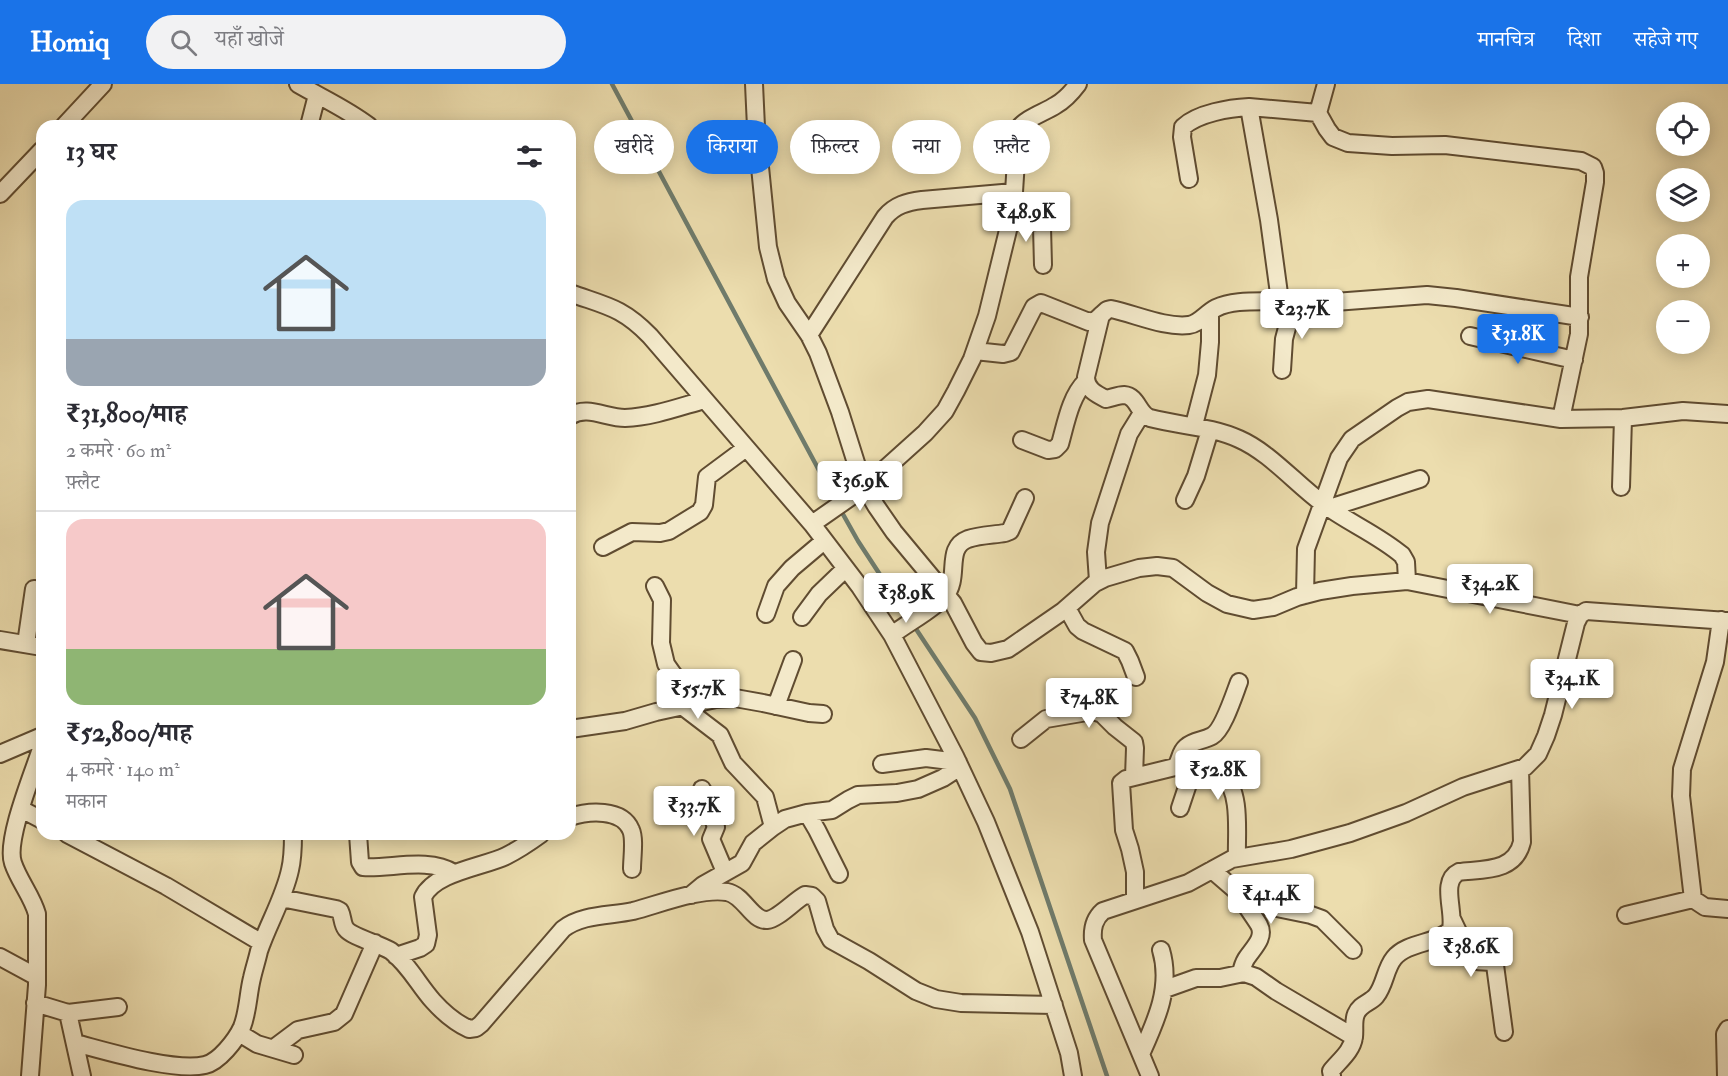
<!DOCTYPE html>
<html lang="hi">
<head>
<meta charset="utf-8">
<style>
  :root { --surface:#fff; --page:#f2f2f3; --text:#2b2b33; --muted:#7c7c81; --line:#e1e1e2; --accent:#1a73e8 }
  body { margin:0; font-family:"IM FELL Double Pica","Noto Serif Devanagari",serif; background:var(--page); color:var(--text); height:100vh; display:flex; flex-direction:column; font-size:22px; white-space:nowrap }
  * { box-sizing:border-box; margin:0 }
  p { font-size:20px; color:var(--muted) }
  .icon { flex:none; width:33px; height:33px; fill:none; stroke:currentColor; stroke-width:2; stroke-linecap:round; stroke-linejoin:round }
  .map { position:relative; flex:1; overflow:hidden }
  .drawer { position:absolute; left:36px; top:36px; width:540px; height:720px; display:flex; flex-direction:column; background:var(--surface); border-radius:18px; box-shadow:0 3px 15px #0003 }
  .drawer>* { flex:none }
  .hud { position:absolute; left:594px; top:36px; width:570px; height:54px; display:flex; gap:12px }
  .buttons { position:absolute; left:1656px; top:18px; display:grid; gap:12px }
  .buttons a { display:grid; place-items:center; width:54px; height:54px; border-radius:50%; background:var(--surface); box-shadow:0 3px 15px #0003; font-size:30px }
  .price { position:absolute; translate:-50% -51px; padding:0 14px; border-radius:6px; background:#fff; color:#222; font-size:20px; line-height:39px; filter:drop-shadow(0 2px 3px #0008) }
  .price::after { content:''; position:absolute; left:50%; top:36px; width:18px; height:14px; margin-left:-9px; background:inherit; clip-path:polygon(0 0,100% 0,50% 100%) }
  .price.current { background:var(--accent); color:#fff }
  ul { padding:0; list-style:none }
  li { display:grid; align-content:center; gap:12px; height:318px; padding:0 30px }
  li+li { border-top:2px solid var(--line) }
  li span { display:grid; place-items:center; height:186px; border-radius:18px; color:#555 }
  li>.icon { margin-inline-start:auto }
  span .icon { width:108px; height:108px; fill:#fffc; stroke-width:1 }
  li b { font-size:26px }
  h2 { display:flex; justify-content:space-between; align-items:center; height:72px; padding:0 30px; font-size:26px }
  .pill { padding:0 21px; border-radius:27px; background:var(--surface); box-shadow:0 3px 15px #0003; font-size:21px; line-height:54px }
  .pill.current { background:var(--accent); color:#fff }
  header { display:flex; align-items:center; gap:36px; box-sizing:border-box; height:84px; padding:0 30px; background:var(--accent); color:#fff }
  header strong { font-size:28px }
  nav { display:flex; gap:33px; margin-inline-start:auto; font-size:21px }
  .search { width:420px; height:54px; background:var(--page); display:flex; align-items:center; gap:15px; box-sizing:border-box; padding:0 21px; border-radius:33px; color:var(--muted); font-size:22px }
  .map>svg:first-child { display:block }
</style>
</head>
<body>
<header>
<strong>Homiq</strong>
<div class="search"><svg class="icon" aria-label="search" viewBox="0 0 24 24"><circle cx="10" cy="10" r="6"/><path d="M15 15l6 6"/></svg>यहाँ खोजें</div>
<nav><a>मानचित्र</a><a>दिशा</a><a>सहेजे गए</a></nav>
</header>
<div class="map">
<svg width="1728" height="992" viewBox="0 0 1728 992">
  <rect width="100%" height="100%" fill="#ecddae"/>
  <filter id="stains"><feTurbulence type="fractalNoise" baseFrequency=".00333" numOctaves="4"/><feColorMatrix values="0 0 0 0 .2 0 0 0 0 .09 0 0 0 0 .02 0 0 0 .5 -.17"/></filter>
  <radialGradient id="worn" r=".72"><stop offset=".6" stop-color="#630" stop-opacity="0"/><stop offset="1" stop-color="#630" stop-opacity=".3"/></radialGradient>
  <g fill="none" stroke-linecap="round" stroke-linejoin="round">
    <path stroke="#6f7b6b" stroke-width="4.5" d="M612,0L836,418
      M840,425L858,457L909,535
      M914,542L975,634L1010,705L1107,992"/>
    <defs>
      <path id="minor" d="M298,0C322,14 347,25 369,42
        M754,0L756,43L768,163L776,195L787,219L809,251L818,269L840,328L857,382L865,403L876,422L894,448L953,519L974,559L981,568L991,569L1008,565L1063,527L1095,499L1105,494L1139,484L1157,482L1173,484L1207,509L1227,520L1253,526L1273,523L1297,513L1320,507L1352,502L1407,497L1580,531
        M1326,0L1318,29L1327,45L1333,53L1348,59L1392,62L1445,61L1581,77L1593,83L1595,89V98L1579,193V250L1561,335
        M1249,23L1318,29
        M64,42L103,0
        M309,42L317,11
        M1189,95L1182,53L1183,43C1198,29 1230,24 1249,23L1269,136L1280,217
        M0,110L42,66
        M1010,135L1038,140L1042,143L1043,181
        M570,209C606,222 622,223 650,252L812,440L860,503L892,551L955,672L986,738L1030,848L1069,969L1073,992
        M1101,231L1086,293C1086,305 1096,310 1106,315C1112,314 1118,311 1124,311C1138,312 1138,330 1150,334C1180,342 1210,342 1239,355C1269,368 1295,399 1322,419C1347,438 1377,450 1402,471L1406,478L1407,497
        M809,251L885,133C895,121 907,118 922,116L1014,108
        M1470,252L1574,276
        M975,267L1003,270L1011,268L1034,223L1041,219L1089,238L1096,236L1107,226L1111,225C1135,230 1165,244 1189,241C1199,240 1206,229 1216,224C1234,215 1260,218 1280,217L1285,220L1295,221L1427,211L1456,214L1580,233
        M1282,286L1284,255L1293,221
        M570,332C587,321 606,334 625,334C652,333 679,323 704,316
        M1194,341L1207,291L1210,258V228
        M1022,356L1048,366L1055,365L1060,360C1066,339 1070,313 1086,297
        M1621,403L1623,334
        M1185,416L1196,392L1210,346
        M1329,424L1420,395
        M812,440L865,403L925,349L945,327L956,307L972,275L987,232L1009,142L1014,108L1018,45C1027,33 1044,29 1056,21C1065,16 1072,8 1078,0
        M603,463L632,448L660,449L669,447L700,428L704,421L707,393L746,364
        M1098,497L1096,468L1100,439L1129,350L1142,329
        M655,502L662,516L661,559L666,580L673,590L686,604L695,619
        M1305,511L1306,465L1339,374L1352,355L1397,324L1408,318L1428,315L1561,335L1623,334L1683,327L1728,330
        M1067,524L1077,542L1083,547L1125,567L1130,577L1136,593
        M766,530L776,502L792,484L824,457
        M802,533L819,510L845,485
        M1721,536L1715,578L1682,685L1681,712L1693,815L1705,823L1728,825
        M892,551C907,539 933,526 945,512C961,493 944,464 968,455C980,451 993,451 1005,449L1010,447L1025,414
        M0,556L42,563
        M26,560L34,505
        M682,622L720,651L733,679L765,713L773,743
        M776,622L793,576
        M570,645L625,637L656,628L716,615L735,614L763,619L809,629L823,630
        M1021,655L1046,635L1093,627L1102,630L1115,643L1134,658L1135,664L1134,693
        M1182,669C1195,676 1211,682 1223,692C1242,707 1236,752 1237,774
        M0,670L42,652
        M882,680L926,674L958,678
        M702,705L716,743L711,755L725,788
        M1180,724L1189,697L1201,679
        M21,725L42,736
        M807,729L817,746L839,790
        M570,733C588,727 622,724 631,746C635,755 632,774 632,785
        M67,750L166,802L262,859
        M358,750L360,778L363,783C391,785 428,773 454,789
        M1212,786L1241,811L1257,820L1311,831L1322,835L1353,866
        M691,811L703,801L742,779L753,759L773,743L785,735L807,729L832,726L848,716L858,711L897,709L918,705L943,694L960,683
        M281,814L336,825L340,827C343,833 342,840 346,845C352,853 380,860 391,867C409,881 418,900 433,917C442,927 456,939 469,945L476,944L481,940L563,845C582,830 610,832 633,827C660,820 699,804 727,808C744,811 752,837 767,836C778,835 794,817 805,811L812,812L817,817L825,845L831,856L869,877L916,907L936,915L961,919L1054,921
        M1135,816V788L1130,765L1124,746L1121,699L1126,695L1175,683C1181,677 1179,669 1186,663C1194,656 1203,657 1212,652C1223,646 1234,611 1239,598
        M1626,831L1693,815
        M1452,835L1471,875C1479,880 1489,875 1495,881L1504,948
        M396,872L420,864L426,860L428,851L423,813C435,788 483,783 506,772C518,766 530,758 541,750
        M0,873L37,893
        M1241,889C1242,884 1243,880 1246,875C1252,865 1266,854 1259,841C1253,831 1246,823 1241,812
        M1165,905L1196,894H1220L1244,889L1256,893L1276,907L1354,953
        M35,919L68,929L118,923
        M68,929L82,992
        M239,949L257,960L294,971
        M75,959C106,967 174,988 205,981C219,978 236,956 242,943C248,928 248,910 252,894C254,885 257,876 259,867C268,840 284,814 290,786C293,774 293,762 293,750
        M274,964L298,946L334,938L344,930L375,859
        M1141,970C1156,937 1172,903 1161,866
        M30,992L37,901V830C32,812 19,797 13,779C5,756 34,687 42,662
        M1150,992L1093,856C1092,844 1094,835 1103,827L1188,799L1232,775L1291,765L1350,749L1406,729L1463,703L1525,683L1538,670L1546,652L1553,631L1576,539L1580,531L1586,527L1728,537
        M1332,992L1331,987C1340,976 1352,967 1354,953C1355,945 1353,937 1356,930C1360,920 1370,919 1376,912C1385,901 1385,885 1394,874C1408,857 1439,860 1451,845C1455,827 1440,797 1459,788C1484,785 1515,788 1522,758L1520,685
        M1726,992L1725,950L1728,945"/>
    </defs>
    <use href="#minor" stroke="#604c31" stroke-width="20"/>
    <use href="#minor" stroke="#f3e9ca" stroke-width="16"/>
  </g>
  <rect width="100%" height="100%" filter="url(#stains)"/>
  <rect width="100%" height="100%" fill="url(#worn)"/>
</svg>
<div class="buttons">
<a><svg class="icon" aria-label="locate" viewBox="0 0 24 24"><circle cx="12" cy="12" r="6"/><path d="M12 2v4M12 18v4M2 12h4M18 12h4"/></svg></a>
<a><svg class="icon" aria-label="layers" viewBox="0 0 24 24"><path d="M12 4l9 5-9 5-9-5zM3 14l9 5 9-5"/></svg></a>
<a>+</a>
<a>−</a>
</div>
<b class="price" style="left:1026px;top:159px">₹48.9K</b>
<b class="price" style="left:1302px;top:256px">₹23.7K</b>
<b class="price current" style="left:1518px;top:281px">₹31.8K</b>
<b class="price" style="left:860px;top:428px">₹36.9K</b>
<b class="price" style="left:1490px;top:531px">₹34.2K</b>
<b class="price" style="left:906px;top:540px">₹38.9K</b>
<b class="price" style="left:1572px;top:626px">₹34.1K</b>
<b class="price" style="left:698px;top:636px">₹55.7K</b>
<b class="price" style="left:1089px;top:645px">₹74.8K</b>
<b class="price" style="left:1218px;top:717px">₹52.8K</b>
<b class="price" style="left:694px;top:753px">₹33.7K</b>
<b class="price" style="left:1271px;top:841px">₹41.4K</b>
<b class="price" style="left:1471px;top:894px">₹38.6K</b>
<div class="hud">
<a class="pill">खरीदें</a>
<a class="pill current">किराया</a>
<a class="pill">फ़िल्टर</a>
<a class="pill">नया</a>
<a class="pill">फ़्लैट</a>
</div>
<section class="drawer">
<h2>13 घर<svg class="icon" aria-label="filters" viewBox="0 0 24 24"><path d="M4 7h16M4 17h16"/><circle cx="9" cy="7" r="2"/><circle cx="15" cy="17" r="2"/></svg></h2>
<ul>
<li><span style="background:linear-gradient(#bfe0f5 75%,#9aa5b1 0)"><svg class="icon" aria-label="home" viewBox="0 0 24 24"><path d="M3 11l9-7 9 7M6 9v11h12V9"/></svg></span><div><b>₹31,800/माह</b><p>2 कमरे · 60 m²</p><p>फ़्लैट</p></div></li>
<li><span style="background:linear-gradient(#f6c9c9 70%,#8fb573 0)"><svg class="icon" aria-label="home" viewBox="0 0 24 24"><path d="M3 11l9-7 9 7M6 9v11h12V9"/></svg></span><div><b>₹52,800/माह</b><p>4 कमरे · 140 m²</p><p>मकान</p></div></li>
</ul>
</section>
</div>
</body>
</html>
